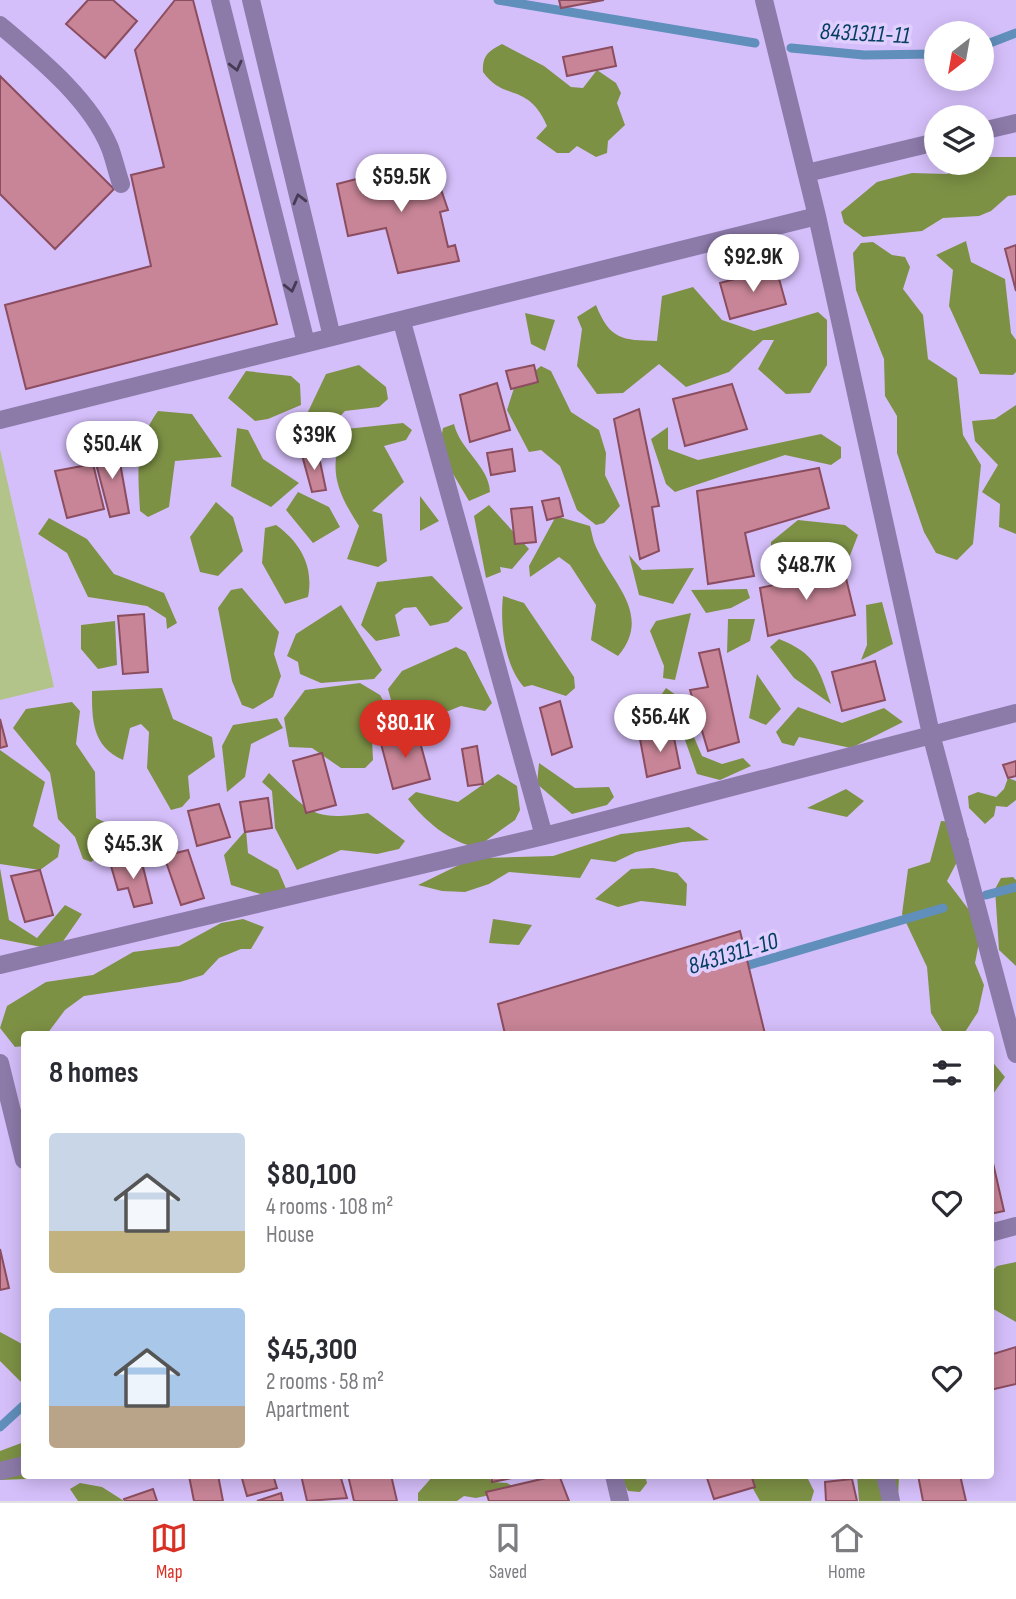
<!DOCTYPE html>
<html lang="en">
<head>
<meta charset="utf-8">
<style>
  :root { --surface:#fff; --page:#f7f7f7; --text:#2b2b33; --muted:#7c7c81; --line:#e1e1e2; --accent:#d93025 }
  body { margin:0; font-family:"Sofia Sans Condensed",sans-serif; background:var(--page); color:var(--text); height:100vh; display:flex; flex-direction:column; font-size:26px; white-space:nowrap }
  * { box-sizing:border-box; margin:0 }
  p { font-size:23px; color:var(--muted) }
  .icon { flex:none; width:38px; height:38px; fill:none; stroke:currentColor; stroke-width:2; stroke-linecap:round; stroke-linejoin:round }
  .map { position:relative; flex:1; overflow:hidden }
  .panel { position:absolute; left:21px; top:1031px; width:973px; height:448px; display:flex; flex-direction:column; background:var(--surface); border-radius:7px; box-shadow:0 4px 18px #0003 }
  .panel>* { flex:none }
  .needle { width:46px; rotate:211deg }
  .controls { position:absolute; left:924px; top:21px; display:grid; gap:14px }
  .controls a { display:grid; place-items:center; width:70px; height:70px; border-radius:50%; background:var(--surface); box-shadow:0 4px 18px #0003; font-size:35px }
  .price { position:absolute; translate:-50% -60px; padding:0 16px; border-radius:24px; background:#fff; color:#222; font-size:23px; line-height:46px; filter:drop-shadow(0 2px 4px #0008) }
  .price::after { content:''; position:absolute; left:50%; top:42px; width:21px; height:16px; margin-left:-10px; background:inherit; clip-path:polygon(0 0,100% 0,50% 100%) }
  .price.current { background:var(--accent); color:#fff }
  ul { padding:0; list-style:none }
  li { display:flex; align-items:center; gap:21px; height:175px; padding:0 28px }
  li span { display:grid; place-items:center; flex:none; width:196px; height:140px; border-radius:7px; color:#555 }
  li>.icon { margin-inline-start:auto }
  span .icon { width:84px; height:84px; fill:#fffc; stroke-width:1 }
  li b { font-size:30px }
  h2 { display:flex; justify-content:space-between; align-items:center; height:84px; padding:0 28px; font-size:30px }
  .tab-bar { display:flex; justify-content:space-around; align-items:center; height:98px; border-top:2px solid var(--line); background:var(--surface); font-size:19px; color:var(--muted) }
  .tab-bar a { display:grid; justify-items:center; gap:4px }
  .tab-bar .current { color:var(--accent) }
  .map>svg:first-child { display:block }
</style>
</head>
<body>
<div class="map">
<svg width="1016" height="1501" viewBox="0 0 1016 1501">
  <rect width="100%" height="100%" fill="#d5bffa"/>
  <path fill="#b2c489" d="M0,449L54,687L0,700Z"/>
  <path fill="#7d9145" d="M502,44L544,66L571,87L583,88L597,70L616,83L621,93L617,103L625,125L608,141L607,153L596,157L577,146L569,153H557L536,138L547,126C528,82 504,102 483,72C482,56 488,51 502,44Z
    M982,157H1016V195L1008,196L991,211L979,216L943,218L922,231L863,237L844,223L841,212L877,182L912,173L947,174L967,163H982Z
    M966,241L971,262L1005,279L1011,333L1016,340V372L1013,375L980,374L949,306L953,270L936,255Z
    M873,242L892,255L905,257L910,267L903,289L923,315L928,359L957,378L963,435L981,465L973,544L957,560L936,553L924,532L897,453V416L885,396L884,359L856,290L853,253L861,243Z
    M693,287L722,320L754,331L818,312L827,320V365L810,393L786,394L758,369L774,340H763L729,372L686,387L659,364L623,393L597,394L577,366L582,329L577,317L596,305C610,340 622,340 657,341L662,296Z
    M525,313L555,320L545,351L531,344Z
    M359,365L386,387L388,399L379,407L345,411L314,444L283,439L306,416L326,374Z
    M541,366L551,371L571,412L599,430L606,453L605,475L620,506L604,523L596,525L577,510L560,466L541,450L529,452L507,410L514,388Z
    M246,371L291,376L300,384L301,405L268,419L255,421L228,398Z
    M1016,405V534L999,527L1000,504L982,492L998,465L975,441L972,421L995,419Z
    M158,411L192,414L222,457L175,461L169,507L148,517L140,511C138,473 134,444 158,411Z
    M403,423L412,430L406,440L384,446L404,482L372,511L382,514L387,561L378,567L347,559L359,526C337,492 326,467 346,429Z
    M454,424C460,450 489,466 490,492L469,501L439,450L443,428Z
    M668,427V449L698,460L821,434L841,447V458L831,465L785,455L675,492L666,484L651,439Z
    M237,428L248,430L263,459L299,483L271,507L231,486Z
    M298,492L329,507L340,527L313,543L286,510Z
    M420,496L439,521L420,531Z
    M216,502L233,517L243,551L218,576L200,572L190,537Z
    M489,505L529,549L512,569L500,567L501,572L486,578L474,516Z
    M556,516L590,526C592,533 593,541 596,547C612,583 653,615 618,656L591,640L596,605L570,565L559,557L530,577L529,566Z
    M49,518L87,539L114,574L164,593L177,623L167,629L166,618L147,606L88,597L67,553L38,534Z
    M798,520L845,525L858,535L849,558L834,554L789,570L771,554V542Z
    M276,525C301,543 314,567 308,597L285,604L262,563L265,528Z
    M629,555L642,570L694,568L673,604L639,595Z
    M432,576L463,608L448,622L430,626L416,607L404,608L395,615L400,636L376,641L361,625L377,582Z
    M242,588L279,632L274,654L281,676L273,697L253,709L242,705L232,681L218,608L231,590Z
    M747,589L750,598L731,608L706,613L691,590Z
    M503,596L524,603L574,677L575,688L566,696L532,685L524,687C504,665 500,624 503,596Z
    M882,602L893,644L861,660L867,645L866,605Z
    M341,605L382,670L374,679L321,683L300,674L298,662L287,656L296,634Z
    M691,613L675,680L663,678L664,666L650,631L656,621Z
    M728,619H755L750,641L727,653Z
    M115,621L117,665L98,669L81,649V625Z
    M779,639C816,654 818,667 831,704L794,678L770,647Z
    M456,647L466,652L492,703L485,711L461,706L418,723L391,700L388,689L402,671Z
    M757,674L781,709L766,725L749,718Z
    M360,683L380,695L391,714L372,738L373,760L365,768H341L312,748L289,747L284,718L305,690Z
    M162,688L173,719L212,737L215,757L188,776L190,798L182,807L171,810L147,768L149,732L141,724L130,728L123,760C92,746 92,720 92,691Z
    M666,688L676,695L702,756L722,764L743,758L751,766L720,780L697,774L685,740L657,701Z
    M72,702L80,711L76,744L95,772L96,818L117,828L109,848L91,862L83,859L75,837L58,819L50,773L13,728L26,709Z
    M798,707L842,723L884,708L903,722L851,748L799,737L794,746L782,743L776,732Z
    M277,718L283,728L251,744L245,777L227,792L222,746L233,725Z
    M0,750L45,782L33,826L60,845L58,857L40,870L0,864Z
    M539,763L575,788L609,787L614,797L607,805L572,814L537,784Z
    M269,773C310,811 309,822 368,813L405,841L399,849L377,854L341,850L297,870L275,828L272,791L262,782Z
    M498,774L517,786L520,810L515,820L477,847C450,843 424,820 408,799L416,792L458,802Z
    M1008,778L1016,781V800L1007,807L996,806L994,816L985,824L969,808L968,796L978,792L996,797L1004,789Z
    M846,789L864,801L847,817L807,808Z
    M941,821L953,822L969,839L947,881L982,927L975,963L984,985L978,1012L965,1032L944,1034L931,1013L927,967L902,914L908,869L930,862Z
    M689,827L709,840L682,842L636,852L615,862L591,859L580,878L509,872L489,884L465,892L442,891L418,885L461,864L483,858L553,856L621,834Z
    M246,830L248,853L278,870L287,891L280,900L231,885L224,855Z
    M0,868L9,920L37,938L65,905L82,914L57,950L0,939Z
    M653,868L677,873L687,884L686,906L641,901L618,907L595,899L631,869Z
    M1013,877L1016,880V966L999,950L995,889L1001,878Z
    M243,919L264,927L251,949H241L219,958L203,975L180,982L84,996L65,1010L47,1034H24V1046L15,1047L0,1028L7,1006L46,982L93,975L133,952L179,946L221,923Z
    M493,919L532,925L519,945L489,943Z
    M990,1059L1005,1077L993,1094L991,1092Z
    M1016,1262V1322L990,1307L991,1272L997,1266Z
    M0,1332L24,1345V1385L0,1361Z
    M24,1442V1475H32L27,1479L0,1480V1451Z
    M434,1475H487L492,1482L507,1483L517,1489L476,1498L464,1496L457,1501H418V1493Z
    M620,1475H645L647,1483L640,1492L628,1491Z
    M751,1475H806L814,1491L811,1501H760L748,1480Z
    M857,1475H899L898,1501H859Z
    M80,1483L102,1487L124,1501H78L70,1489Z"/>
  <g fill="none" stroke-linecap="round" stroke-linejoin="round">
    <path stroke="#608fbb" stroke-width="9" d="M498,0L755,43
      M982,46L1016,33
      M791,48L864,55L936,54
      M986,895L1016,887
      M739,968L943,908
      M0,1427L24,1405"/>
  </g>
  <path fill="#c88597" stroke="#8b4d5f" stroke-width="2" d="M88,0H113L137,21L105,58L66,24Z
    M175,0H193L277,324L26,389L5,305L151,266L131,175L164,167L135,50Z
    M559,0H604L561,8Z
    M612,47L616,66L567,76L563,57Z
    M0,76L114,189L55,249L0,194Z
    M431,160L448,210L440,212L448,247L455,245L459,261L398,273L386,228L348,236L337,184Z
    M1016,245V291L1005,249Z
    M776,268L786,304L730,319L720,283Z
    M534,365L538,382L511,389L506,371Z
    M497,383L510,430L470,442L460,395Z
    M732,384L747,429L685,446L673,399Z
    M639,409L659,506L652,507L659,551L640,559L614,419Z
    M117,446L129,513L110,517L93,452Z
    M512,449L515,471L491,475L487,453Z
    M318,452L326,490L312,492L302,455Z
    M93,464L104,509L67,518L55,471Z
    M819,468L829,508L745,533L754,576L708,584L697,491Z
    M559,498L563,516L547,520L542,501Z
    M532,507L536,542L515,544L511,509Z
    M844,570L855,615L768,636L760,588Z
    M144,614L148,672L123,674L118,616Z
    M719,649L739,742L708,751L690,690L708,687L699,653Z
    M875,661L885,700L842,711L832,672Z
    M560,701L572,747L552,755L540,708Z
    M0,719L7,746L0,748Z
    M417,731L430,779L393,789L380,740Z
    M673,733L680,768L647,777L640,739Z
    M477,746L483,784L468,786L462,749Z
    M322,753L336,805L306,813L293,761Z
    M1016,761V776L1008,778L1003,765Z
    M268,798L272,828L245,832L240,802Z
    M219,804L230,837L197,846L188,811Z
    M188,850L204,898L181,905L164,856Z
    M141,859L152,903L134,907L128,888L118,890L111,866Z
    M40,870L53,915L25,922L11,876Z
    M740,931L765,1034H505L498,1004Z
    M990,1150L1004,1211L990,1214Z
    M0,1249L9,1288L0,1290Z
    M1016,1347V1384L990,1390V1355Z
    M218,1475L223,1501H194L189,1476Z
    M241,1475H273L277,1488L247,1496Z
    M301,1475H340L347,1498L307,1501Z
    M348,1475H391L397,1501H354Z
    M491,1475H527L492,1482Z
    M559,1475L569,1501H489L486,1492Z
    M706,1475H751L755,1487L714,1499Z
    M918,1475H960L966,1501H923Z
    M852,1479L857,1501H826L825,1482Z
    M153,1489L157,1501H125L124,1499Z
    M281,1493L283,1501H257Z"/>
  <g fill="none" stroke-linecap="round" stroke-linejoin="round">
    <path stroke="#8c7aa9" stroke-width="18" d="M220,0L306,343
      M251,0L332,337
      M764,0L817,216L931,734L1016,1054
      M0,25C39,58 90,99 110,148C114,159 117,172 121,184
      M982,131L1016,123
      M807,173L936,142
      M402,322L544,836
      M0,420C272,352 545,286 817,216
      M0,965L544,836L1016,713
      M0,1063L24,1160
      M990,1233L1016,1226
      M0,1471L24,1465
      M614,1475L620,1501
      M885,1475L891,1501"/>
  </g>
  <defs><path id="oneway-chevron" d="M-2-3.5L2.5 0L-2 3.5" fill="none" stroke-width="1.6" stroke-linecap="round" stroke-linejoin="round" transform="scale(1.75)"/></defs>
  <g stroke="#453b54">
    <use href="#oneway-chevron" transform="translate(236 66) rotate(76)"/>
    <use href="#oneway-chevron" transform="translate(299 199) rotate(-104)"/>
    <use href="#oneway-chevron" transform="translate(291 287) rotate(76)"/>
  </g>
  <g text-anchor="middle" stroke-width="7" stroke-linejoin="round" paint-order="stroke">
    <g font-size="24" font-style="italic" fill="#043f62" stroke="#e0ceff">
      <text transform="translate(865 33) rotate(3)" y="8">8431311-11</text>
      <text transform="translate(733 953) rotate(-17)" y="8">8431311-10</text>
    </g>
  </g>
</svg>
<div class="controls">
<a><svg class="needle" viewBox="-14 -14 28 28"><path d="M0-13l5 13h-10z" fill="#e53935"/><path d="M0 13l5-13h-10z" fill="#7c7c81"/></svg></a>
<a><svg class="icon" aria-label="layers" viewBox="0 0 24 24"><path d="M12 4l9 5-9 5-9-5zM3 14l9 5 9-5"/></svg></a>
</div>
<b class="price" style="left:401px;top:214px">$59.5K</b>
<b class="price" style="left:753px;top:294px">$92.9K</b>
<b class="price" style="left:314px;top:472px">$39K</b>
<b class="price" style="left:112px;top:481px">$50.4K</b>
<b class="price" style="left:806px;top:602px">$48.7K</b>
<b class="price" style="left:660px;top:754px">$56.4K</b>
<b class="price current" style="left:405px;top:760px">$80.1K</b>
<b class="price" style="left:133px;top:881px">$45.3K</b>
<section class="panel">
<h2>8 homes<svg class="icon" aria-label="filters" viewBox="0 0 24 24"><path d="M4 7h16M4 17h16"/><circle cx="9" cy="7" r="2"/><circle cx="15" cy="17" r="2"/></svg></h2>
<ul>
<li><span style="background:linear-gradient(#c9d6e8 70%,#c2b280 0)"><svg class="icon" aria-label="home" viewBox="0 0 24 24"><path d="M3 11l9-7 9 7M6 9v11h12V9"/></svg></span><div><b>$80,100</b><p>4 rooms · 108 m²</p><p>House</p></div><svg class="icon" aria-label="heart" viewBox="0 0 24 24"><path d="M12 20l-8-8c-3-5 5-10 8-4 3-6 11-1 8 4z"/></svg></li>
<li><span style="background:linear-gradient(#a9c7e8 70%,#b9a48a 0)"><svg class="icon" aria-label="home" viewBox="0 0 24 24"><path d="M3 11l9-7 9 7M6 9v11h12V9"/></svg></span><div><b>$45,300</b><p>2 rooms · 58 m²</p><p>Apartment</p></div><svg class="icon" aria-label="heart" viewBox="0 0 24 24"><path d="M12 20l-8-8c-3-5 5-10 8-4 3-6 11-1 8 4z"/></svg></li>
</ul>
</section>
</div>
<nav class="tab-bar">
<a class="current"><svg class="icon" aria-label="map" viewBox="0 0 24 24"><path d="M3 6l6-2 6 2 6-2v14l-6 2-6-2-6 2zM9 4v14M15 6v14"/></svg>Map</a>
<a><svg class="icon" aria-label="saved" viewBox="0 0 24 24"><path d="M7 4h10v16l-5-4-5 4z"/></svg>Saved</a>
<a><svg class="icon" aria-label="home" viewBox="0 0 24 24"><path d="M3 11l9-7 9 7M6 9v11h12V9"/></svg>Home</a>
</nav>
</body>
</html>
